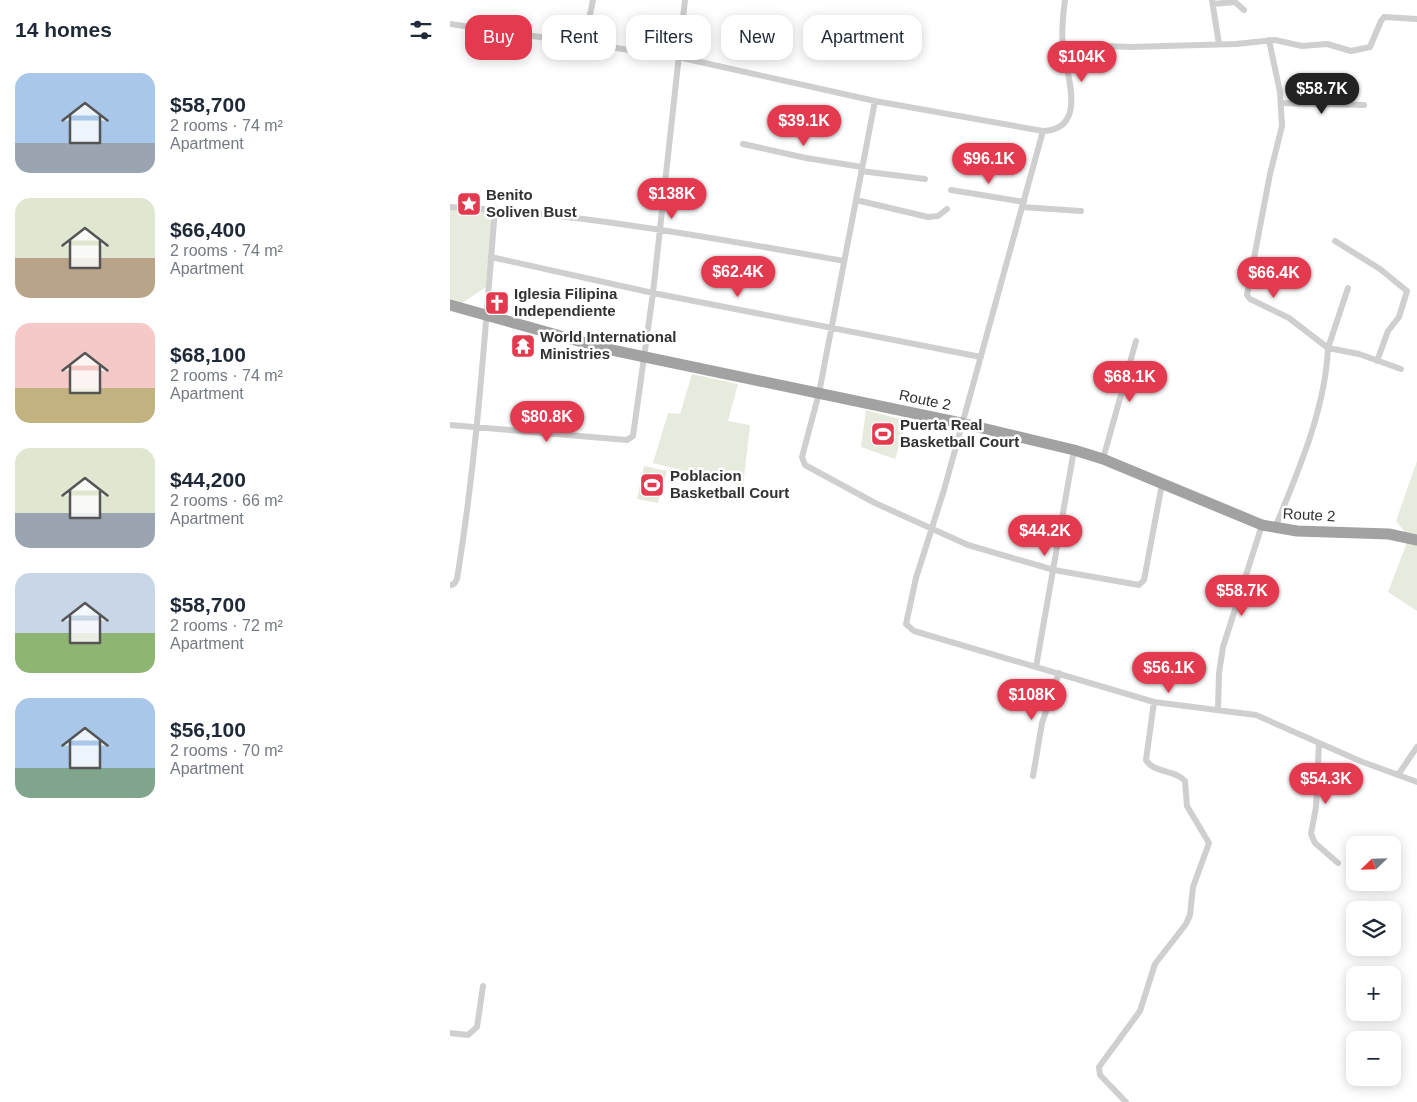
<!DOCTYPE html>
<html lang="en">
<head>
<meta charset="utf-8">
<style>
  :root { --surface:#fff; --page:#f2f2f3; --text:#1f2937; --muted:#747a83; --accent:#e43a50 }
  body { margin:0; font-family:Arial,sans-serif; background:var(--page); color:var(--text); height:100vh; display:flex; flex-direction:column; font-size:19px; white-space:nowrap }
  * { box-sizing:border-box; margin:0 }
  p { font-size:16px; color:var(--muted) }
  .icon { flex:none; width:28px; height:28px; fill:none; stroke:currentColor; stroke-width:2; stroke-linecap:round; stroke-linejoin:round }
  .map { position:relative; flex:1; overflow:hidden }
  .side { display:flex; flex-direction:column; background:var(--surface); width:450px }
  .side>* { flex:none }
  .banner { position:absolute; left:15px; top:15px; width:475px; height:45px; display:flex; gap:10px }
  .needle { width:32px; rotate:247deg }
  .fabs { position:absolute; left:896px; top:836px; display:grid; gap:10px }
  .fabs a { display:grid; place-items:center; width:55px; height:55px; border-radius:10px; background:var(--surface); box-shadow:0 2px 12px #0003; font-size:25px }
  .price { position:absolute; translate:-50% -42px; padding:0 11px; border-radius:18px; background:var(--accent); color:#fff; font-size:16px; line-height:32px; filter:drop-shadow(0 1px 2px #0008) }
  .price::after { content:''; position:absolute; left:50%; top:30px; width:15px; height:11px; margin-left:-8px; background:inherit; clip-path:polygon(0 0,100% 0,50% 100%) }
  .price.active { background:#222; color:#fff }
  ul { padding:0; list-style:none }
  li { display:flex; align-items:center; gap:15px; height:125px; padding:0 15px }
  li span { display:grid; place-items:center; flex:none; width:140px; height:100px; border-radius:15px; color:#555 }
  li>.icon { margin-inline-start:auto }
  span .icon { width:60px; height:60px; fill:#fffc; stroke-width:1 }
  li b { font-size:21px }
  h2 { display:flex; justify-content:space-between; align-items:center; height:60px; padding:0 15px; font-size:21px }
  .tag { padding:0 18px; border-radius:15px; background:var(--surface); box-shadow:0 2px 12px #0003; font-size:18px; line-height:45px }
  .tag.active { background:var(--accent); color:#fff }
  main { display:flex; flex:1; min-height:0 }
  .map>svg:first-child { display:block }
</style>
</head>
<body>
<main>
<section class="side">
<h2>14 homes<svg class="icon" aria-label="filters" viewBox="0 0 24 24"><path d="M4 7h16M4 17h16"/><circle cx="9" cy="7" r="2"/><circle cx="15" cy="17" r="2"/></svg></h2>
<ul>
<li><span style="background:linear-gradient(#a9c7e8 70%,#9aa5b1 0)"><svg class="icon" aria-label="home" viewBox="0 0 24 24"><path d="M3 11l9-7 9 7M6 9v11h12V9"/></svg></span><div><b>$58,700</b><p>2 rooms · 74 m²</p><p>Apartment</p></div></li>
<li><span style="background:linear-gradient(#dfe7d0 60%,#b9a48a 0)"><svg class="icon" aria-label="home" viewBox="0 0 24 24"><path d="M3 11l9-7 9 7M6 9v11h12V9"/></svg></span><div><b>$66,400</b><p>2 rooms · 74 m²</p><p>Apartment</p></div></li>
<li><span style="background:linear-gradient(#f6c9c9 65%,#c2b280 0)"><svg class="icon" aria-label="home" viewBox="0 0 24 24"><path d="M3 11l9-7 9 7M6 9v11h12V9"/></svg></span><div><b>$68,100</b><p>2 rooms · 74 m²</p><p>Apartment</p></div></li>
<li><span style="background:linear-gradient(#dfe7d0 65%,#9aa5b1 0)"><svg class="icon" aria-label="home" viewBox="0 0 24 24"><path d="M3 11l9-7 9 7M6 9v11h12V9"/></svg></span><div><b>$44,200</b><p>2 rooms · 66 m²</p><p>Apartment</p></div></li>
<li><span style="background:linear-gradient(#c9d6e8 60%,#8fb573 0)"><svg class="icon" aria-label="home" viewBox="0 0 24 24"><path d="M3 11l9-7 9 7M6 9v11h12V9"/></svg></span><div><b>$58,700</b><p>2 rooms · 72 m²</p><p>Apartment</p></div></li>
<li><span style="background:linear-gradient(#a9c7e8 70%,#7fa58c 0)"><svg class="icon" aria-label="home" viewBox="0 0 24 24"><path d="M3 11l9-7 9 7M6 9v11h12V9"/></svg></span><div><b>$56,100</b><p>2 rooms · 70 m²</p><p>Apartment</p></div></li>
</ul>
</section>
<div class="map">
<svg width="967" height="1102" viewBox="0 0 967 1102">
  <rect width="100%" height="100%" fill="#fff"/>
  <path fill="#e6ebde" d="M0,208L43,211L36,287L9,305L0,303Z
    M242,374L288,384L278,421L300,425L293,486L203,463L218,413L230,414Z
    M416,410L457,421L445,459L411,447Z
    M967,461V611L938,592L959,537L946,521Z
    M194,466L217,471L208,503L187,499Z"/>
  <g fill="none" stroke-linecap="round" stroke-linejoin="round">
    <path stroke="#cfcfcf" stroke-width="6" d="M762,0L769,44
      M763,4L785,2L794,10
      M0,24L228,57L425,101L593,131C639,129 616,74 613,46C611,31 613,15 615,0
      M819,40L830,92L832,126L820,174L797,295L800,299L839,318L878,348C875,411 848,471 825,528
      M134,44L143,0
      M612,44L680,47L786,44L825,40L852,46L877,44L901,51L920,47L931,21L934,17L967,19
      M425,101L369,393L352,457L355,465L425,503L518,545L604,570L689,585L694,580L712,484
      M831,103L914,105
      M593,131L494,490L466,578L456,624L464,631L704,702L806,715L910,761L967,782
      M293,144L356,158L412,167
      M411,171L475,179
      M501,190L574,202
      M406,200L478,217L488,216L497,209
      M0,207C133,214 264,238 394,261
      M572,207L631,211
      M885,241L930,269L957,291L949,317L938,331L927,361
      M41,257L203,293L531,357
      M898,288L878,348L909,354L951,369
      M0,425L177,440L183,436L203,293L235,0
      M653,459L686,341
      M0,585L4,584L7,579C27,456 35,333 45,209
      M586,667L624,450
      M768,709L769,673L773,647L812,525
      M869,743L866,807L861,834L865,843L888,863
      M948,775L967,747
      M583,776L592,723L609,673
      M0,1033L18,1035L27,1027L33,986
      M676,1102L650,1075L649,1067L690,1011L705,964L736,924L740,915L743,887L759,843L737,806L735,781C726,770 703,773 696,760L704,702"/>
    <path stroke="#a2a2a2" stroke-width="11" d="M0,305L157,349L511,423L624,450L653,459L812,525L847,531L939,534L967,540"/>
  </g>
  <defs>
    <symbol id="sight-square" viewBox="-11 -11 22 22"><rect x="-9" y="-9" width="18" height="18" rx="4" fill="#e43a50" stroke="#fff"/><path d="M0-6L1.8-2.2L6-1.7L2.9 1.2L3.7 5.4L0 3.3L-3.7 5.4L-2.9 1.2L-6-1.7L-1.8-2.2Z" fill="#fff"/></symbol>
    <symbol id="church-square" viewBox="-11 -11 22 22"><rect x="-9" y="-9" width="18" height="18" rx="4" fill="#e43a50" stroke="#fff"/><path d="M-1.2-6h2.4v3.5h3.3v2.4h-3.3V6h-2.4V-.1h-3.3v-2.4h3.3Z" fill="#fff"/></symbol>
    <symbol id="temple-square" viewBox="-11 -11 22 22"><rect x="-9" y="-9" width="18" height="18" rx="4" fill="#e43a50" stroke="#fff"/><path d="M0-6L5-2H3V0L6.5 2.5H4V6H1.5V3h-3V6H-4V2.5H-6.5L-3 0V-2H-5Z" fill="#fff"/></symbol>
    <symbol id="stadium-square" viewBox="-11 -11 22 22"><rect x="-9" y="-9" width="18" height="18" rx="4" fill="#e43a50" stroke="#fff"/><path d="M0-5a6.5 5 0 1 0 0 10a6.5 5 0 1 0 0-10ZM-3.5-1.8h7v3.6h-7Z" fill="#fff"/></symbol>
  </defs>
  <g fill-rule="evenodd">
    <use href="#sight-square" x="5" y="190" width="28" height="28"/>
    <use href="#church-square" x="33" y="289" width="28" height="28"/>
    <use href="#temple-square" x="59" y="332" width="28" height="28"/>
    <use href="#stadium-square" x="419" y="420" width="28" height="28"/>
    <use href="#stadium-square" x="188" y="471" width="28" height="28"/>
  </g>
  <g text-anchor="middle" stroke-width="5" stroke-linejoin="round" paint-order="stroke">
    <g font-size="15" font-weight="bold" fill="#323232" stroke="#fff" text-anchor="start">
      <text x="36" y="200">Benito<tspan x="36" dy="17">Soliven Bust</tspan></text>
      <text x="64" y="299">Iglesia Filipina<tspan x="64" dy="17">Independiente</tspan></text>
      <text x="90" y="342">World International<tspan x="90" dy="17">Ministries</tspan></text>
      <text x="450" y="430">Puerta Real<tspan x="450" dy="17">Basketball Court</tspan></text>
      <text x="220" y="481">Poblacion<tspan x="220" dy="17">Basketball Court</tspan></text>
    </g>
    <g font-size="15" fill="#323232" stroke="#fff">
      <text transform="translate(475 400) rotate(12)" y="5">Route 2</text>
      <text transform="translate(859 515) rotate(3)" y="5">Route 2</text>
    </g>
  </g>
</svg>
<div class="fabs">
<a><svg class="needle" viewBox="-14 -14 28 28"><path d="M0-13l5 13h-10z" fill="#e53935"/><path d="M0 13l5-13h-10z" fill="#747a83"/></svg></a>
<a><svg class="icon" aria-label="layers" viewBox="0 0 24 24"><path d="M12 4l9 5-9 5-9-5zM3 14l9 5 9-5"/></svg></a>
<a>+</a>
<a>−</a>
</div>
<b class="price" style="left:632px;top:83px">$104K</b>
<b class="price active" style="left:872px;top:115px">$58.7K</b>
<b class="price" style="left:354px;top:147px">$39.1K</b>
<b class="price" style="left:539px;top:185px">$96.1K</b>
<b class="price" style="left:222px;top:220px">$138K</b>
<b class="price" style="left:288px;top:298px">$62.4K</b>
<b class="price" style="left:824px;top:299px">$66.4K</b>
<b class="price" style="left:680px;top:403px">$68.1K</b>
<b class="price" style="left:97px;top:443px">$80.8K</b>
<b class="price" style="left:595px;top:557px">$44.2K</b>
<b class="price" style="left:792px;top:617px">$58.7K</b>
<b class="price" style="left:719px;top:694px">$56.1K</b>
<b class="price" style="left:582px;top:721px">$108K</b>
<b class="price" style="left:876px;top:805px">$54.3K</b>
<div class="banner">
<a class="tag active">Buy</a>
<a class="tag">Rent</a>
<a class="tag">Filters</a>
<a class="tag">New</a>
<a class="tag">Apartment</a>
</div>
</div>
</main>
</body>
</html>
